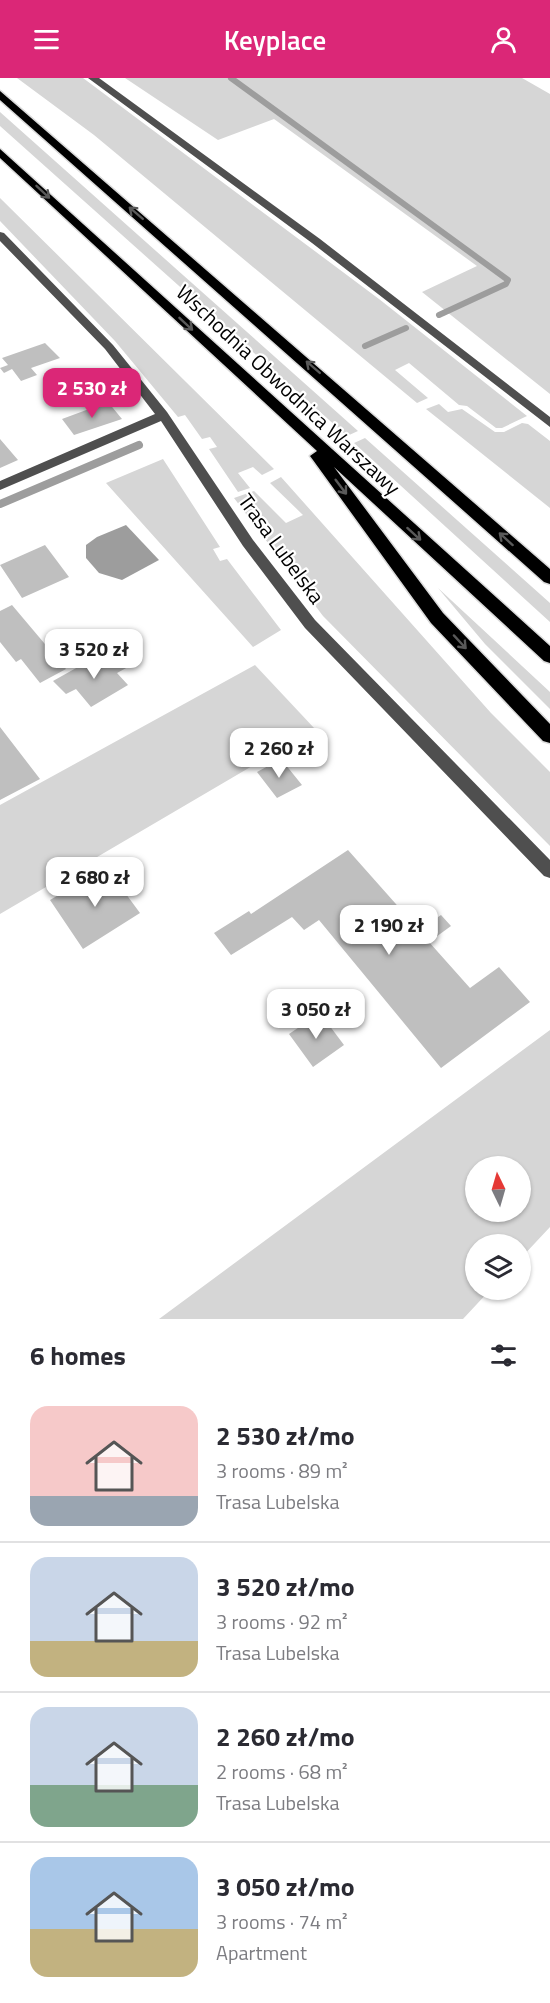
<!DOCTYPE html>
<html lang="en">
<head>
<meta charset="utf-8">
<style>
  :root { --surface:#fff; --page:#f7f7f7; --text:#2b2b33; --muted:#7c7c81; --line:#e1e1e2; --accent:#db2777 }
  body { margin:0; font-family:"Titillium Web",sans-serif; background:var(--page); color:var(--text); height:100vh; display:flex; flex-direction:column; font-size:22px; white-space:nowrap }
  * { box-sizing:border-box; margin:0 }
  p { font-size:20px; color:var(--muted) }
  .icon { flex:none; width:33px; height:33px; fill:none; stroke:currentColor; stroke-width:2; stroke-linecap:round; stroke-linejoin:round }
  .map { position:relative; height:1241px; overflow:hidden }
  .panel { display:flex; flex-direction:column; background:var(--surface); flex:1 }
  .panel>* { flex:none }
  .needle { width:39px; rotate:355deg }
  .buttons { position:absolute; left:465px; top:1078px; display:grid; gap:12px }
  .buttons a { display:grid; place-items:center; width:66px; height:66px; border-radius:50%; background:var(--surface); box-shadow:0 2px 4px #0004; font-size:30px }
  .price { position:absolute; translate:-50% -51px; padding:0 14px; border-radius:12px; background:#fff; color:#222; font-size:20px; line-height:39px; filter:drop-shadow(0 2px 3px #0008) }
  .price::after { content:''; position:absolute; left:50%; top:36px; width:18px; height:14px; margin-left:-9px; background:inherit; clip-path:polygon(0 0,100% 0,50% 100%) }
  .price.current { background:var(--accent); color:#fff }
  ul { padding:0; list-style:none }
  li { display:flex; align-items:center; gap:18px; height:150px; padding:0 30px }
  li+li { border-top:2px solid var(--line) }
  li span { display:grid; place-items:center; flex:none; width:168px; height:120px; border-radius:18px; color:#555 }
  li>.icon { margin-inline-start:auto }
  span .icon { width:72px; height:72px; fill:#fffc; stroke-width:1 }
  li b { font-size:26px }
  h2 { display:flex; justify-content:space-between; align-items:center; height:72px; padding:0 30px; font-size:26px }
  header { display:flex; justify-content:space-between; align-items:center; height:78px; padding:0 30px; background:var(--accent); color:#fff; font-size:27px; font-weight:600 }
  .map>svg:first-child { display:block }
</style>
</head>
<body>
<header><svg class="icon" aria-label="menu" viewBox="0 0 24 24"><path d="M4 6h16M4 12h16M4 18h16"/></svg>Keyplace<svg class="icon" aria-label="person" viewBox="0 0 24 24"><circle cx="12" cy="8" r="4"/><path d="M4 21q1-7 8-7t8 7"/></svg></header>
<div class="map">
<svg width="550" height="1241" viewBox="0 0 550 1241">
  <rect width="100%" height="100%" fill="#fff"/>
  <path fill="#d6d6d6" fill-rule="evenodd" d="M17,0H83L379,221L527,338L502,350H496L467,328L459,327L409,285L395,292L428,320L417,325L94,57Z
    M125,0H522L550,16V316L422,214L477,188L274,41L218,62Z
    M0,34L358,353L347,358L0,48Z
    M0,120L274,391L262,397L253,389L238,395L250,410L238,414L209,371L217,369L210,359L202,361L185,337L178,339L115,263L0,143Z
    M439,326L448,334L462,331L495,354H504L522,345L528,346L550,363V430L426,331Z
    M365,360L550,525V544L354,365Z
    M163,381L220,469L213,471L220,483L227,481L281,552L253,569L106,405Z
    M281,399L491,635L550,694V768L323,538L234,420L254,413L286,445L303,437L270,405Z
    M438,510L550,614V631L485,566Z
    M255,587L315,651L0,836V727Z
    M550,952V1149L521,1180L520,1167H476V1212H490L463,1241H159ZM476,1089H520V1134H476Z"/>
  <path fill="#9d9d9d" d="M126,447L159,482L122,502L99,495L86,480V467L97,459Z"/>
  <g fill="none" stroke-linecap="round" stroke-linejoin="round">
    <path stroke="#9d9d9d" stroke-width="6" d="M231,0L508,202L506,206L439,237
      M365,268L406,250"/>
    <path stroke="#9d9d9d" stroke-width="8" d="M0,426L139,367"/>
  </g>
  <path fill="#bfbfbf" d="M45,265L60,280L31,290L37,297L21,303L12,291L4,295L0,290L8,287L2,280Z
    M108,324L122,341L74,357L62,341Z
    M0,361L18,382L0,390Z
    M45,467L69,499L22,520L0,487Z
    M12,527L66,591L40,605L21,581L16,584L0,564V533Z
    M101,576L110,587L121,580L128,589L117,595L128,607L91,629L76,611L66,616L53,603Z
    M0,649L40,701L0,722Z
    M281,681L302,707L277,720L257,694Z
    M348,772L419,852L441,837L451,848L429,864L470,910L499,889L530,924L441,990L319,842L304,852L292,839L231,877L214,855L249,833L251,836Z
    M106,789L140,835L83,871L50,822Z
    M320,935L344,967L313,989L289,956Z"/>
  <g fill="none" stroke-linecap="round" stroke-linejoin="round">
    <defs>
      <path id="highway" d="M0,13L550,491V506L544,504L0,22Z
        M0,71L550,568V585L544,583L334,389L443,535L550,646V665L543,663L431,545L313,382L310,378L317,373L0,80Z"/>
    </defs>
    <use href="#highway" stroke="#dbdbdb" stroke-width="3"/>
    <path fill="#4f4f4f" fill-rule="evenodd" d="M88,0H99L320,161L550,339V349L312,165Z
      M0,154L4,155L113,267L167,334L253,462L315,542L550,782V800L544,798L305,550L243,468L161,343L0,412V403L155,336L105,271L0,163Z"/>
    <use href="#highway" fill="#000" fill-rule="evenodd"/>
  </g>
  <defs><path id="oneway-shaft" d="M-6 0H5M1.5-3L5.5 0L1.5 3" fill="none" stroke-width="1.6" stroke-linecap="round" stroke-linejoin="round" transform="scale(1.5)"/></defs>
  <g stroke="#595959">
    <use href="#oneway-shaft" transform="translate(43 114) rotate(43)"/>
    <use href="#oneway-shaft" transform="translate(136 135) rotate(-139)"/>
    <use href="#oneway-shaft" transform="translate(186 246) rotate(43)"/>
    <use href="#oneway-shaft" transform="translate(313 289) rotate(-139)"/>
    <use href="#oneway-shaft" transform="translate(341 409) rotate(53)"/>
    <use href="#oneway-shaft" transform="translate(414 456) rotate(42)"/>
    <use href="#oneway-shaft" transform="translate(506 461) rotate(-138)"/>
    <use href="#oneway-shaft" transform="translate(460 564) rotate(47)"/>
  </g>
  <g text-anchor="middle" stroke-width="4.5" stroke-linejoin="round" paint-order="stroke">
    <g font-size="21" fill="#000" stroke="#fff">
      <text transform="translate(288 312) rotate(43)" y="7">Wschodnia Obwodnica Warszawy</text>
      <text transform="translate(281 471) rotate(54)" y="7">Trasa Lubelska</text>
    </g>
  </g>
</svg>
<div class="buttons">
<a><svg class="needle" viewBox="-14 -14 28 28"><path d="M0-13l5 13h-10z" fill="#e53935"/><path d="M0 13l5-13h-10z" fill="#7c7c81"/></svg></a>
<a><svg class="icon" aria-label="layers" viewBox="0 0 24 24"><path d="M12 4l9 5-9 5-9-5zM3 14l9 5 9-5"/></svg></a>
</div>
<b class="price current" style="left:92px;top:341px">2 530 zł</b>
<b class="price" style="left:94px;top:602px">3 520 zł</b>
<b class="price" style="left:279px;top:701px">2 260 zł</b>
<b class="price" style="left:95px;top:830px">2 680 zł</b>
<b class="price" style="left:389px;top:878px">2 190 zł</b>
<b class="price" style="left:316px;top:962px">3 050 zł</b>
</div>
<section class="panel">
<h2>6 homes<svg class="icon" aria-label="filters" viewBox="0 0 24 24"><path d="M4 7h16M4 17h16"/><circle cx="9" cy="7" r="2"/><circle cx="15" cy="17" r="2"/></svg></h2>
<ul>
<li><span style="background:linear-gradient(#f6c9c9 75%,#9aa5b1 0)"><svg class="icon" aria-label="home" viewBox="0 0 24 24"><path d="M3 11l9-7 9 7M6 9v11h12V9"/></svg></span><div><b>2 530 zł/mo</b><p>3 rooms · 89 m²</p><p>Trasa Lubelska</p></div></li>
<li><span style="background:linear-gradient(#c9d6e8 70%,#c2b280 0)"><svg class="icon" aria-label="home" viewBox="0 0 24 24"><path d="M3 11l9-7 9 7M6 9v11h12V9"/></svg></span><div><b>3 520 zł/mo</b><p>3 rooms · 92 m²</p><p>Trasa Lubelska</p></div></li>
<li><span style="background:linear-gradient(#c9d6e8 65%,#7fa58c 0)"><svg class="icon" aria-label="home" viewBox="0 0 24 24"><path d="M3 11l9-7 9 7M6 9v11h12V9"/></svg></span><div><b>2 260 zł/mo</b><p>2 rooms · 68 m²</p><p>Trasa Lubelska</p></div></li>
<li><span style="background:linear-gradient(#a9c7e8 60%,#c2b280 0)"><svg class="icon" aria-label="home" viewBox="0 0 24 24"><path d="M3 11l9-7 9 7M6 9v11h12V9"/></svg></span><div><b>3 050 zł/mo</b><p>3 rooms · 74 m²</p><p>Apartment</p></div></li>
</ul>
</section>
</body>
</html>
